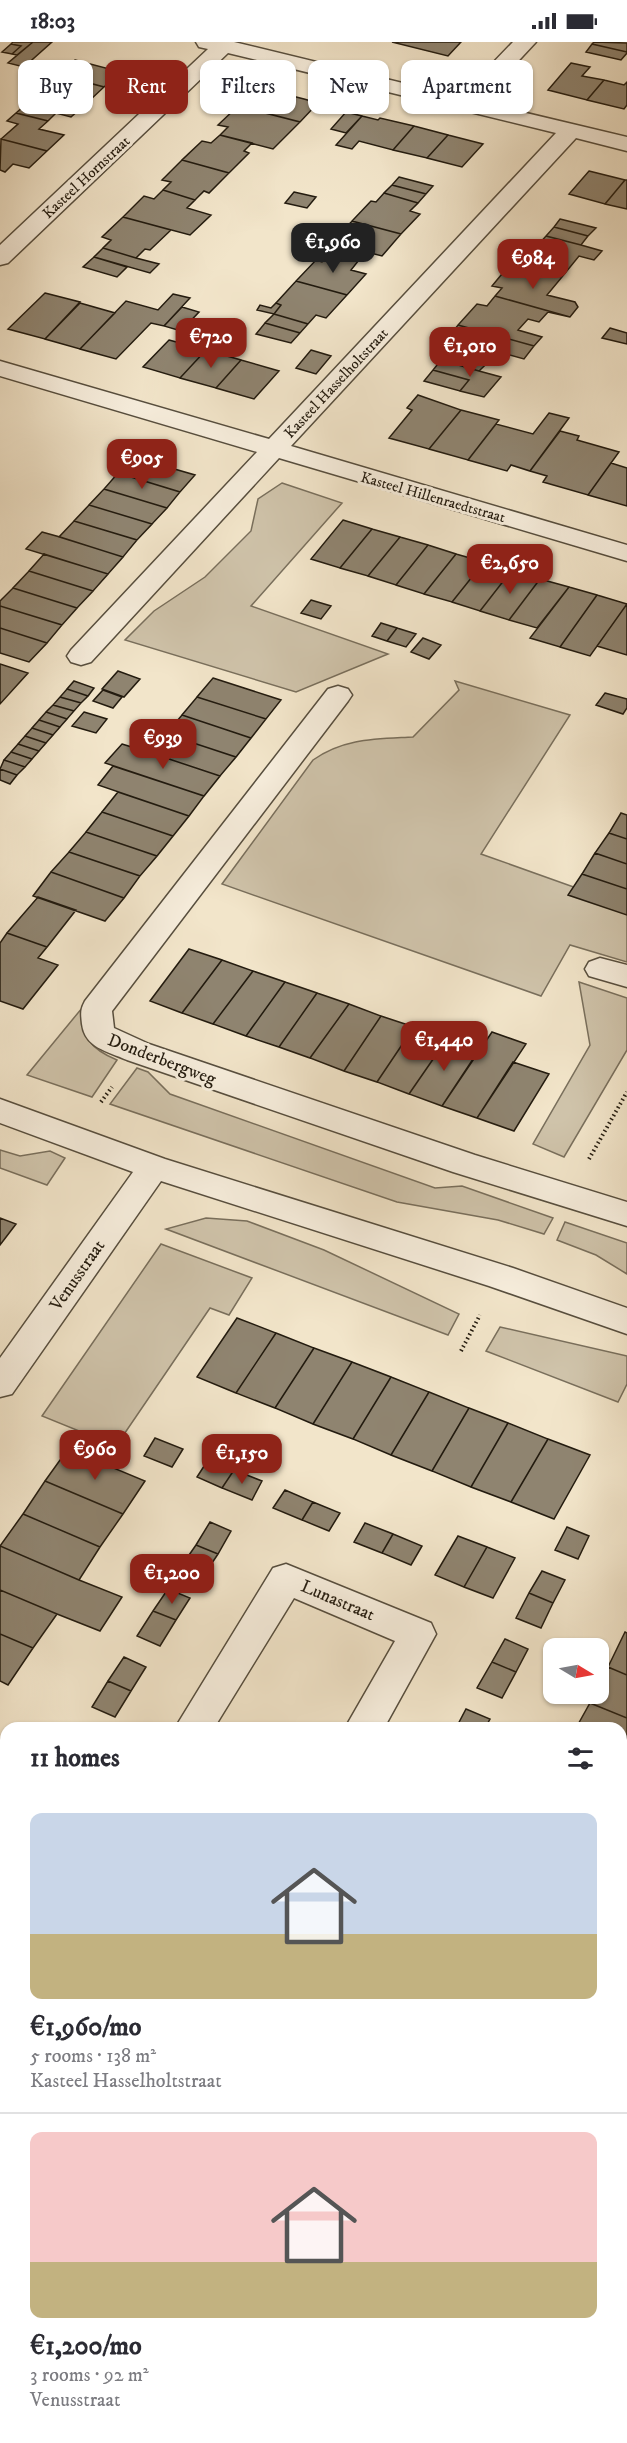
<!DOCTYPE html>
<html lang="en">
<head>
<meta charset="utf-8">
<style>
  :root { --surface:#fff; --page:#f2f2f3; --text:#2b2b33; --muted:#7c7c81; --line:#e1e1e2; --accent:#8f2418 }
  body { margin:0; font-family:"IM FELL DW Pica",serif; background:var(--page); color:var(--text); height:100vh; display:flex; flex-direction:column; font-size:22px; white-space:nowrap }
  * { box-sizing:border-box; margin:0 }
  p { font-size:20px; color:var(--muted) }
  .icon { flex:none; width:33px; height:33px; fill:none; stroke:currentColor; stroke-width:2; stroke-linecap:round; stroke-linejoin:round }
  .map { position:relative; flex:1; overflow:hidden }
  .details { position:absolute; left:0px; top:1680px; width:627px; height:722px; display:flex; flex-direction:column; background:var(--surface); border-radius:18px 18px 0 0; box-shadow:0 2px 4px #0004 }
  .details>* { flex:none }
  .top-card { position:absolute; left:18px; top:18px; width:591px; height:54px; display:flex; gap:12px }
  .needle { width:39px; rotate:100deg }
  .tools { position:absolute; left:543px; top:1596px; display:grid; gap:12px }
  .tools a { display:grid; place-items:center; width:66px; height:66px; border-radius:12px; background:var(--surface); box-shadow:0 2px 4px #0004; font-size:30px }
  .price { position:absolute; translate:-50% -51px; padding:0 14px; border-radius:12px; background:var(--accent); color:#fff; font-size:20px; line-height:39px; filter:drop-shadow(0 2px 3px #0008) }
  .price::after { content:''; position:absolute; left:50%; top:36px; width:18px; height:14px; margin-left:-9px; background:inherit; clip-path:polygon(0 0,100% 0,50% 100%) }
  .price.active { background:#222; color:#fff }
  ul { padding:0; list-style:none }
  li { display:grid; align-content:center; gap:12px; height:318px; padding:0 30px }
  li+li { border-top:2px solid var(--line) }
  li span { display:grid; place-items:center; height:186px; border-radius:12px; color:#555 }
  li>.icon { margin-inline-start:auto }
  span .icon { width:108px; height:108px; fill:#fffc; stroke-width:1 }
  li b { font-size:26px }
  h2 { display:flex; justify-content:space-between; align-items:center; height:72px; padding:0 30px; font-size:26px }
  .chip { padding:0 21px; border-radius:12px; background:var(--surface); box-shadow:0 2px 4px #0004; font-size:21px; line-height:54px }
  .chip.active { background:var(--accent); color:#fff }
  .status { display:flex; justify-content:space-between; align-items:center; height:42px; padding:0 30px; background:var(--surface); direction:ltr }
  .status svg { height:16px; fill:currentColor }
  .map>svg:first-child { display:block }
</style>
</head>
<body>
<div class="status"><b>18:03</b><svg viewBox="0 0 49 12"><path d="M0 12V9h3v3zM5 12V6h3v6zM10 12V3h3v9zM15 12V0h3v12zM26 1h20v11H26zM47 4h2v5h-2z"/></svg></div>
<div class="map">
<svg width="627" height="2401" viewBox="0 0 627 2401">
  <rect width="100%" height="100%" fill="#f2e5ca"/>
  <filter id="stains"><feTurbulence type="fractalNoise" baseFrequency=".00333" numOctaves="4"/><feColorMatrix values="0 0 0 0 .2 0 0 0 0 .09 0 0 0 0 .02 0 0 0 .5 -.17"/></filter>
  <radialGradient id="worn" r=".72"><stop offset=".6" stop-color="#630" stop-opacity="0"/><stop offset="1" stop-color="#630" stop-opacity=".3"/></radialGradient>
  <path fill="#cfc3aa" stroke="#796f5c" stroke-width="1.5" d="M282,441L342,461L251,564L388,612L296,650L125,598L154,569L205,535L251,489L258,457Z
    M455,639L570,673L481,812L627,864V920L570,903L541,954L222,842L313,718C344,696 376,697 413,695L459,648Z
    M579,940L627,956V1008L564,1115L533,1102L590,1003Z
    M82,966C82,995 90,1007 117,1018L92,1055L27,1033Z
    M137,1026L148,1030L170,1052L435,1146L462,1144L553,1176L544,1192L498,1178L397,1160L110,1062Z
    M0,1108L20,1114L50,1109L65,1116L47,1143L0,1126Z
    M206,1176L247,1179L324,1208L459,1272L448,1293L166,1187Z
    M565,1180L627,1201V1232L596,1213L557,1198Z
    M161,1202L252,1236L229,1273L210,1266L116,1404L42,1374Z
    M500,1285L627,1314V1342L618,1360L486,1309Z
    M627,1984V2122L621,2125V1997Z"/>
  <path fill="#8f8470" stroke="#231b0f" stroke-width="1.5" d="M13,0H33L17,13L12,12L21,4L11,2Z
    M33,0H52L24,25L8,21Z
    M392,0H461L448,14Z
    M594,0L627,1V10L592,2Z
    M11,2L21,4L12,12L2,10Z
    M592,2L627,10V11L621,18L586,10Z
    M75,18L121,30L104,45L59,33Z
    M571,21L590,25L582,34L604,38L587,58L548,48Z
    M43,29L59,33L104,45L88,60L26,44Z
    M604,38L624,43L627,40V63L624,67L587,58Z
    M257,45L304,57L318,61L300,80L238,64Z
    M42,48L88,60L71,75L56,71L48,79L16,71Z
    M238,64L300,80L273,107L220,93L228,85L218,83Z
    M346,70L362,74L346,91L331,87Z
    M16,71L48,79L39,87L64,93L47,109L1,97L18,82L7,79Z
    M362,74L378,78L380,76L414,84L393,108L359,99L352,107L336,103Z
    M414,84L448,93L427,116L393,108Z
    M220,93L252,101L244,109L249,111L229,131L182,118L202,99L211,101Z
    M448,93L483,102L462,125L427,116Z
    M1,97L47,109L29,126L13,122L5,130L0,128Z
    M182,118L229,131L209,151L204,149L195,158L163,148L171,140L162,138Z
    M589,129L625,138L605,162L569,152Z
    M399,135L433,144L426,152L392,143Z
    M625,138H627V167L605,162Z
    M392,143L426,152L418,161L384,151Z
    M163,148L195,158L187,166L211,173L190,193L123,175L144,154L154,157Z
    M294,150L316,155L307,166L285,161Z
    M384,151L418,161L410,169L420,172L401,192L352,179L371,159L376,160Z
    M123,175L171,188L150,208L145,207L136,216L103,206L111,198L102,195Z
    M560,177L596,186L588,194L554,185Z
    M352,179L401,192L382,214L367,210L359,218L330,211L338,202L332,201Z
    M554,185L588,194L581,203L546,194Z
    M546,194L581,203L602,209L594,218L579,214L562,235L511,221L528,200L538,203Z
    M103,206L136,216L159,222L150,231L94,215Z
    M330,211L359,218L351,228L366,232L347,253L296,239L316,218L322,220Z
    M94,215L127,225L117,235L83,225Z
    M511,221L562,235L547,253L575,260L578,265L570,275L495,254L502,246L492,244Z
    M296,239L347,253L326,276L316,273L308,282L274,272L281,263L276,261Z
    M45,251L80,260L45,297L8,287Z
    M173,252L190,256L164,284L151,281L116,317L80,307L126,259L158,268Z
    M495,254L570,275L548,270L539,280L528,277L518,288L542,295L534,304L458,283L477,262L487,264Z
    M80,261L115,271L80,307L45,297Z
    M276,261L281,263L274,272L257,268L260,263L271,266Z
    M182,265L199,270L181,289L164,284Z
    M274,272L308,282L300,291L265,281Z
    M265,281L300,291L291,301L256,292Z
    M458,283L534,304L524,317L499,310L479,329L441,318L449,309L439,307Z
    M610,286L627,291V302L602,296Z
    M169,298L206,308L180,336L143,325Z
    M206,308L241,318L216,346L180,336Z
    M311,308L331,314L316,332L296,326Z
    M241,318L279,329L254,357L216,346Z
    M441,318L479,329L501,335L484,355L460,349L469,338L433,328Z
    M433,328L469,338L460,349L424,339Z
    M418,353L461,368L429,407L389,396L412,368L407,366Z
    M461,368L499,378L468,418L429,407Z
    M549,371L569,376L530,429L511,423L507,429L468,418L496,382L533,392Z
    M560,389L579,394L577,398L619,410L588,453L543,440L547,434L530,429Z
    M133,415L195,433L180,450L118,431Z
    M611,421L627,426V464L588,453Z
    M118,431L180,450L167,466L104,447Z
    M104,447L167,466L152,482L89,463Z
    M89,463L152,482L137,498L74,479Z
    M343,478L372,487L340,526L311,517Z
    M74,479L137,498L123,515L59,495Z
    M372,487L400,495L368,534L340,526Z
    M42,490L60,495L123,515L108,532L26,507Z
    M400,495L428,503L396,543L368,534Z
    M428,503L456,512L424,552L396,543Z
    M44,512L108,532L93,549L29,529Z
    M456,512L484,520L452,560L424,552Z
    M484,520L512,528L480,569L452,560Z
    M512,528L540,537L509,578L480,569Z
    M29,529L93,549L77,566L13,546Z
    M540,537L569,545L537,586L509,578Z
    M569,545L597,553L560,605L530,596Z
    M13,546L77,566L62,583L0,564V559Z
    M597,553L627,562L590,614L560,605Z
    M311,558L331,564L321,577L301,571Z
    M627,562V613L597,604Z
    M0,564L62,583L47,601L0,586Z
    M381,581L397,586L387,599L372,594Z
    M0,586L47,601L29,620L0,611Z
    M397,586L416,592L406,605L387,599Z
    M423,596L441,603L429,617L411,610Z
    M0,622L28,631L0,662Z
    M118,629L140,637L124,655L102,647Z
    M213,636L281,658L266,677L197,655Z
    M74,639L94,646L88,654L67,647Z
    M67,647L88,654L81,661L60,655Z
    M103,648L122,655L113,666L93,659Z
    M605,651L627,657V666L623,672L596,663Z
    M60,655L81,661L74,669L53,663Z
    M197,655L266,677L251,696L182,673Z
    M53,663L74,669L67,677L46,670Z
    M46,670L67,677L60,685L39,678Z
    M84,670L107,677L96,691L72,684Z
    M182,673L251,696L236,715L166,692Z
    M39,678L60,685L53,693L32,686Z
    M32,686L53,693L46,701L25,694Z
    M166,692L236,715L220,734L151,711Z
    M25,694L46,701L39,709L18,702Z
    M18,702L39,709L32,717L11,710Z
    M122,702L151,711L220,734L204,754L105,721Z
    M11,710L32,717L25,725L4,718Z
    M4,718L25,725L17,733L0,727Z
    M113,724L204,754L189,774L98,743Z
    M0,727L17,733L10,742L0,738Z
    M118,750L189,774L173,794L102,770Z
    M102,770L173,794L157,814L86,790Z
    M621,771L627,773V797L609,791Z
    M86,790L157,814L140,834L69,810Z
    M609,791L627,797V822L595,811Z
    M69,810L140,834L124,856L51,830Z
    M595,811L627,822V847L582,832Z
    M51,830L124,856L105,879L33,854Z
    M582,832L627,847V873L568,853Z
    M38,855L76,868L47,905L7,891Z
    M7,891L47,905L38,916L58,923L23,967L0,959V901Z
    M189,907L222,918L182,971L150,959Z
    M222,918L253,929L213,982L182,971Z
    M253,929L285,940L246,994L213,982Z
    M285,940L317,951L279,1005L246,994Z
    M317,951L349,962L310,1016L279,1005Z
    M349,962L381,974L344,1029L310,1016Z
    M381,974L414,985L377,1040L344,1029Z
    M414,985L447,997L409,1052L377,1040Z
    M492,990L526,1002L477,1076L442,1064Z
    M447,997L479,1008L442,1064L409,1052Z
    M513,1020L549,1032L514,1089L477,1076Z
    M0,1176L16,1182L0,1203Z
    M237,1276L276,1291L236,1351L197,1335Z
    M276,1291L314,1306L275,1366L236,1351Z
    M314,1306L352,1320L313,1382L275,1366Z
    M352,1320L391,1335L353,1397L313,1382Z
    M391,1335L429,1350L391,1413L353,1397Z
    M429,1350L469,1366L432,1429L391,1413Z
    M469,1366L508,1381L471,1445L432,1429Z
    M508,1381L548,1397L511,1460L471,1445Z
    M155,1396L183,1407L172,1425L144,1414Z
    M548,1397L590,1413L554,1477L511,1460Z
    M68,1407L145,1439L123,1472L45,1439Z
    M208,1418L234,1428L222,1446L197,1435Z
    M234,1428L262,1439L252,1458L222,1446Z
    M45,1439L123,1472L100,1505L23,1472Z
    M285,1448L313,1460L302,1478L273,1466Z
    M313,1460L340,1471L329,1489L302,1478Z
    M23,1472L100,1505L79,1538L0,1504Z
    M210,1480L231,1489L218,1512L196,1503Z
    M365,1481L393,1492L382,1511L354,1500Z
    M567,1485L589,1494L578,1517L555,1508Z
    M393,1492L422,1504L411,1523L382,1511Z
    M458,1494L487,1505L464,1545L435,1533Z
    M196,1503L218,1512L202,1536L180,1526Z
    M0,1504L79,1538L122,1555L100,1589L57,1572L0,1548Z
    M487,1505L515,1516L493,1556L464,1545Z
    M542,1529L565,1538L553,1561L529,1551Z
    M168,1547L190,1556L176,1578L153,1569Z
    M0,1548L57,1572L33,1606L0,1592Z
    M529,1551L553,1561L541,1586L516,1576Z
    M153,1569L176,1578L160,1604L137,1594Z
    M625,1590L627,1591V1633L608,1625Z
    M0,1592L33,1606L8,1643L0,1639Z
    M505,1597L528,1607L516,1630L492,1620Z
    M124,1615L146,1625L131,1649L108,1639Z
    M492,1620L516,1630L502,1656L477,1646Z
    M608,1625L627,1633V1676L590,1661L594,1652H598V1643Z
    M108,1639L131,1649L115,1675L92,1665Z
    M590,1661L627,1676V1720L621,1718V1686H576Z
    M466,1667L490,1677L485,1686H456Z
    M621,1718L627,1720V1765L621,1763Z
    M621,1763L627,1765V1802L623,1810L621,1809Z
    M0,2314L6,2317V2334L0,2345Z
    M6,2334V2396H62L69,2399L67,2401H0V2345Z"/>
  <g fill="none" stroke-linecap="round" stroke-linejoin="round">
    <defs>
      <path id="minor" d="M196,0H234L460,55L513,0H536L480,60L627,95V109L576,96L291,404L627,503V519L279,416L91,620L81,623L71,620L67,614L71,608L257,410L0,334V319L269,397L556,91L228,11L8,221L0,223V203L208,7L199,5Z
        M338,644L348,647L352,653L348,659L112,969L114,986L149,1002L475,1113L627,1160V1184L453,1130L127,1018C107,1009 85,1006 82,982C81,972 80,968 85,959L328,647Z
        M600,916L627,923V945L589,934L585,927L589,920Z
        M0,1057L165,1117L513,1226L627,1266V1292L489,1244L161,1139L12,1352L0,1355V1316L133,1130L0,1081Z
        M286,1522L431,1581L436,1592L384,1686H345L395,1599L294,1556L214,1686H175L273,1526Z
        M6,1972V2018L0,2020V1974Z
        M0,2158L6,2161V2203L0,2200Z
        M275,2396H319L321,2401H277Z
        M412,2396H471L473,2401H410Z"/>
    </defs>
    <use href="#minor" stroke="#574e3e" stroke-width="3"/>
    <path stroke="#231b0f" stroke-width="4" stroke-dasharray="1.5 3" stroke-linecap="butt" d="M101,1060L112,1045
      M589,1117L627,1050
      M461,1309L480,1273"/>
    <path stroke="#231b0f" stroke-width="4.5" stroke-dasharray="1.5 4" stroke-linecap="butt" d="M621,1972L627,1959
      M565,2401L568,2396"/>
    <use href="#minor" fill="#f7eedd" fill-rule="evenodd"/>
  </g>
  <g text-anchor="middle" stroke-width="6" stroke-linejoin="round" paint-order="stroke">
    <g font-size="15" fill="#231b0f" stroke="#f7eedd">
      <text transform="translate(86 135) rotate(-43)" y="5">Kasteel Hornstraat</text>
      <text transform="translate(336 341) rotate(-47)" y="5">Kasteel Hasselholtstraat</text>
      <text transform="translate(433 455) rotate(16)" y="5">Kasteel Hillenraedtstraat</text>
    </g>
    <g font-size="18" fill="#231b0f" stroke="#f7eedd">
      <text transform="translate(162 1017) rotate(21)" y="6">Donderbergweg</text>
      <text transform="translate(77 1233) rotate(-55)" y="6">Venusstraat</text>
      <text transform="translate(338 1558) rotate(23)" y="6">Lunastraat</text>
    </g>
  </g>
  <rect width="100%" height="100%" filter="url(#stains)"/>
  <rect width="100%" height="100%" fill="url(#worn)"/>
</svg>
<div class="tools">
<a><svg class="needle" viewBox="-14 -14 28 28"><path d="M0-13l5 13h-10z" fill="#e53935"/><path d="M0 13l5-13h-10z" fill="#7c7c81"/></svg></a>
</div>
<b class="price active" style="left:333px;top:232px">€1,960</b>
<b class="price" style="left:533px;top:248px">€984</b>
<b class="price" style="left:211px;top:327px">€720</b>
<b class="price" style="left:470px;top:336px">€1,010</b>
<b class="price" style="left:142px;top:448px">€905</b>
<b class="price" style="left:510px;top:553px">€2,650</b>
<b class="price" style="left:163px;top:728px">€939</b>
<b class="price" style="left:444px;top:1030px">€1,440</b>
<b class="price" style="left:95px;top:1439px">€960</b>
<b class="price" style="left:242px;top:1443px">€1,150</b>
<b class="price" style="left:172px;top:1563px">€1,200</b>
<div class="top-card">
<a class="chip">Buy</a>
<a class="chip active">Rent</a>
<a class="chip">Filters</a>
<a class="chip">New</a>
<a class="chip">Apartment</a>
</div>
<section class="details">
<h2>11 homes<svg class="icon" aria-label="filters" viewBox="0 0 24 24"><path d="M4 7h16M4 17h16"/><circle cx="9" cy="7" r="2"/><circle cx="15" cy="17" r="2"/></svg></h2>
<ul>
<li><span style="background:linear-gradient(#c9d6e8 65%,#c2b280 0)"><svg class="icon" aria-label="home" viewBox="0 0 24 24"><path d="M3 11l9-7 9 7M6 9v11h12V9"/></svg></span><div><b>€1,960/mo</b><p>5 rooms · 138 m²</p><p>Kasteel Hasselholtstraat</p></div></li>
<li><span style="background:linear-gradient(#f6c9c9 70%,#c2b280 0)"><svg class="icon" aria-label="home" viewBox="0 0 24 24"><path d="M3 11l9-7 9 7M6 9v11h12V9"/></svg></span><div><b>€1,200/mo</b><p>3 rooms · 92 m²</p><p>Venusstraat</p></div></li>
</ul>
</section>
</div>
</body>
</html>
